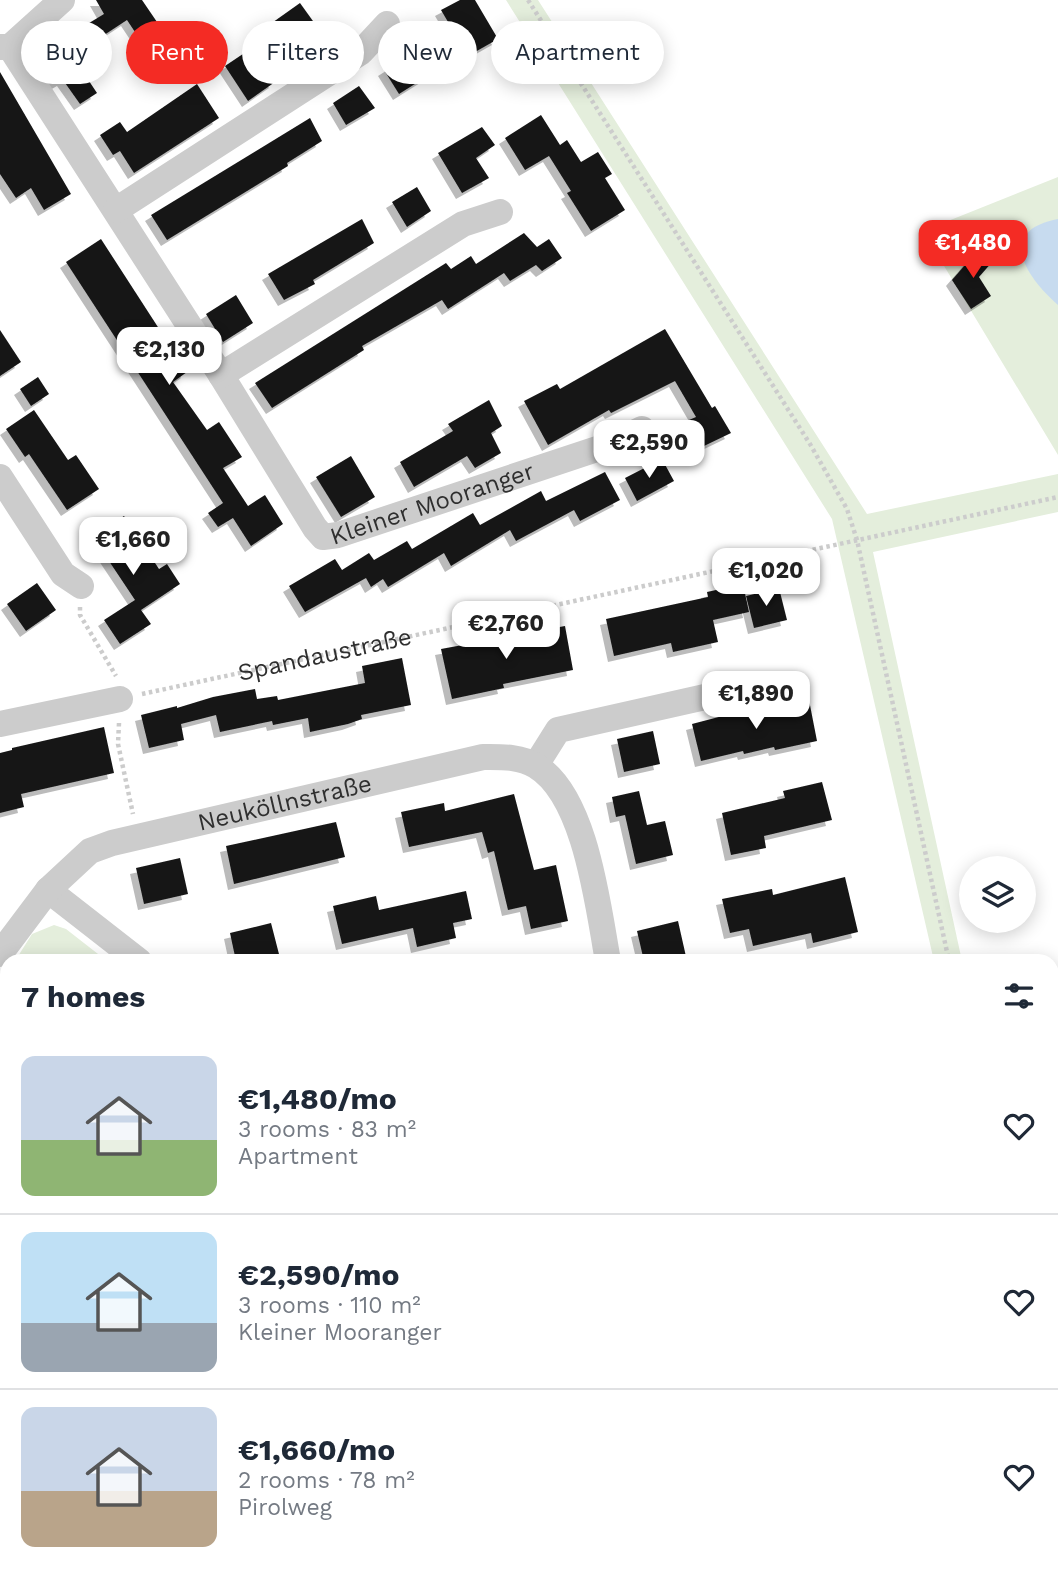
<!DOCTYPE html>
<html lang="en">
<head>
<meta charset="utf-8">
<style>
  :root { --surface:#fff; --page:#f2f2f3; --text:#1f2937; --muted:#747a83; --line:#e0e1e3; --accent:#f42b24 }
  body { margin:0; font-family:"Work Sans",sans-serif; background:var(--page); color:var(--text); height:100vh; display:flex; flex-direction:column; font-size:26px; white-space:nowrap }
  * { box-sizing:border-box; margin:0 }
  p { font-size:23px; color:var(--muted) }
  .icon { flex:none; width:38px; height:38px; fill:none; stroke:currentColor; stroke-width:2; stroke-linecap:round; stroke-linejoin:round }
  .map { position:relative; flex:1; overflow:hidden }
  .drawer { position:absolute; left:0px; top:954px; width:1059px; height:625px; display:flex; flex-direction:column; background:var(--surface); border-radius:21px 21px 0 0; box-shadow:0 4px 18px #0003 }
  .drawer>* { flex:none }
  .banner { position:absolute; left:21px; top:21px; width:700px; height:63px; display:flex; gap:14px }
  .fabs { position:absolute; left:959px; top:856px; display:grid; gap:14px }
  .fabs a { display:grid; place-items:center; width:77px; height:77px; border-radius:50%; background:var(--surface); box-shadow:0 4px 18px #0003; font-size:35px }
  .price { position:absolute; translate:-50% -60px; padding:0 16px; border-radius:14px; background:#fff; color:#222; font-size:23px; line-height:46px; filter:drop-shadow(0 2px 4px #0008) }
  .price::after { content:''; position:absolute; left:50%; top:42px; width:21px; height:16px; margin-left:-10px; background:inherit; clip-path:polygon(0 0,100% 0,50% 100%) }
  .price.active { background:var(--accent); color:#fff }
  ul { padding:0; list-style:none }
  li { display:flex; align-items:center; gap:21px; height:175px; padding:0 21px }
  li+li { border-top:2px solid var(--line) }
  li span { display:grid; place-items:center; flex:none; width:196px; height:140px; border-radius:14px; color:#555 }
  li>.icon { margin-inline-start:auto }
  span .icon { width:84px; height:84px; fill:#fffc; stroke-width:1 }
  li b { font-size:30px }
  h2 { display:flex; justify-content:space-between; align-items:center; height:84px; padding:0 21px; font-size:30px }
  .tag { padding:0 24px; border-radius:32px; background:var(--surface); box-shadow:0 4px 18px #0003; font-size:24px; line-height:63px }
  .tag.active { background:var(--accent); color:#fff }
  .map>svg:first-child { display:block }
</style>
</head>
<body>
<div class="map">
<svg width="1058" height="1577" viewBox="0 0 1058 1577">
  <defs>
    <filter id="shadow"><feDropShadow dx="-6" dy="6" stdDeviation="0" flood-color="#0004"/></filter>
  </defs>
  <rect width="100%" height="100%" fill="#fff"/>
  <path fill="#e4eedc" d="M506,0H538L867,514L1058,474V512L873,552L962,961H934L832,519Z
    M1058,177V455L923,231Z
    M54,925L66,929L107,961H15L32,934Z
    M7,971V1130L0,1115V979Z"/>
  <path fill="#c7dbef" d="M1058,219V305C1026,277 995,231 1058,219Z"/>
  <path fill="#161616" filter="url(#shadow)" d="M96,0H142L157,22L137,35L127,20L92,43L100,57L81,69L97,93L80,104L63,80L56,84L38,54L104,14Z
    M460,0H475L498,39L468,56L441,10Z
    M300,3L323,35L269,73L275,82L248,101L225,66L274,33L269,25Z
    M411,53L426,77L399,94L384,70Z
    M0,72L71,194L44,210L31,188L16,198L0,174Z
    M197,84L219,118L134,173L120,151L113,155L100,135L120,122L127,132Z
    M359,86L375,108L346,125L333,103Z
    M541,115L560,145L567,140L581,162L598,152L612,174L605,178L625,210L591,231L567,193L571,191L549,156L525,170L505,138Z
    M310,118L322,141L287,163L288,166L167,240L151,215Z
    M482,127L495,145L476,158L489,178L462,193L438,153Z
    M417,187L431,211L407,227L392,202Z
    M362,219L374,243L313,280L315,284L284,300L268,274Z
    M524,233L537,247L549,239L562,258L542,271L536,265L510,281L504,273L448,309L442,300L362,346L364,350L272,408L255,383L446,263L451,269L471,256L476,264Z
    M101,239L187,372L173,382L207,430L219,422L242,457L223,468L248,506L265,495L283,524L251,546L233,518L218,527L208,513L223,503L66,262Z
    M979,249L993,261L979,277L991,296L971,309L952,280Z
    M236,295L253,323L223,342L206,314Z
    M665,329L712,408L715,406L731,433L704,446L689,420L696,417L675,381L611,413L609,410L548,445L524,401L557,384L560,389Z
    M0,330L21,362L0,376Z
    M38,377L49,394L31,406L20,389Z
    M489,400L502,426L491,433L501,453L475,468L467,456L414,487L400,462L453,431L448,424Z
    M34,410L68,460L76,455L99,489L67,510L29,454L25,457L6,429Z
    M351,456L375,497L341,517L316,477Z
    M662,459L674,481L637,501L625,478Z
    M605,472L620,500L580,521L574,510L516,541L510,530L451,566L444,553L388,587L383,579L371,587L366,578L305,612L289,586L335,559L342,570L369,553L374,560L407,541L412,549L473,513L480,525L541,491L546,501Z
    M124,516L159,569L167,564L180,584L141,610L151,624L120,644L104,620L135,600L93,537Z
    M37,583L56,610L26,631L7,604Z
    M743,584L749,612L713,620L718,642L673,652L671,643L614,656L606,619L708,597L707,592Z
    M779,588L787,620L754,628L746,596Z
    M565,626L573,670L503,684L504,688L452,699L441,649Z
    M402,658L411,705L361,715L362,719L348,724L310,732L308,718L273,725L272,721L220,732L216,715L181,724L184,740L149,748L141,715L177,706V708L213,697L255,689L257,699L277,696L278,700L365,683L362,666Z
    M809,700L817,741L775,750L774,747L744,754L743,751L701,761L692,724L734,713Z
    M104,727L114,773L21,794L24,807L0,813V753L12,750V748Z
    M653,731L660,764L624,772L617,739Z
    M822,782L832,820L764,836L766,848L731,855L722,813L785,798L783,791Z
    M639,791L647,825L665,821L673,855L636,864L625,815L616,817L612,797Z
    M514,794L534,870L556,865L568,921L531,929L526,906L508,910L494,851L488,853L482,832L409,847L401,812L444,803L445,811Z
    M336,822L345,857L234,884L226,846Z
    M180,858L188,894L144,904L136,868Z
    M845,877L858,932L813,943L811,933L753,946L749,929L730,933L722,899L772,889L773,895Z
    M466,891L472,919L453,923L456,938L417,947L413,928L342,944L333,906L376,896L379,910Z
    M678,921L687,961H644L637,931Z
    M271,923L280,958L269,961H236L230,933Z"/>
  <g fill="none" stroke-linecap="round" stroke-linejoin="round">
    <g stroke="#ccc" stroke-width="4.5" stroke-dasharray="3.5 3.5" stroke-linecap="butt">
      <path d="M528,0L810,444L847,509L857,540L949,961"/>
      <path d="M80,607V615L116,676"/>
      <path id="s1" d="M142,694L1058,497"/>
      <path d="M119,723L118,744L133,814"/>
      <path d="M0,1319L7,1316"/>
      <path d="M1027,1572V1577"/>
      <path d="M49,1577L63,1572"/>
      <path d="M159,1577L173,1572"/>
    </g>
    <g stroke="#ccc" stroke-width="26">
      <path d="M0,47H10L62,0"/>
      <path id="s2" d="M10,47L221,375L315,528L323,537L338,535L609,445L642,429"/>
      <path d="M116,210L361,52L387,24"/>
      <path d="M221,375L463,224L500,212"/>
      <path d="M0,477L63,574L81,586"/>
      <path d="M0,724L120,699"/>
      <path d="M536,765L558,730L745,688"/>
      <path d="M48,890L139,961"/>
      <path id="s3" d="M0,954L48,890L90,851L112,843L483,757C501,757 520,756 536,766C586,796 598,907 608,961"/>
      <path d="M0,1164L7,1184"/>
    </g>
    <path stroke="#a7a7a7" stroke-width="33" d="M1052,1207L1058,1205
      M106,1577L119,1572"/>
  </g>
  <g text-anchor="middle" stroke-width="7" stroke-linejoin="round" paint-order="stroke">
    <g font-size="24" fill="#2f2f2f" stroke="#fff">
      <text dy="8" stroke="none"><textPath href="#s2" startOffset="696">Kleiner Mooranger</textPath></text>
      <text dy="8" stroke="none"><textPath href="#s1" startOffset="187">Spandaustraße</textPath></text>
      <text dy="8" stroke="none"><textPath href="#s3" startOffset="338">Neuköllnstraße</textPath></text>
    </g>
  </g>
</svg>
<div class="fabs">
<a><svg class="icon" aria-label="layers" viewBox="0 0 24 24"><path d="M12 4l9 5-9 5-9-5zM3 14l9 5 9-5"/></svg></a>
</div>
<b class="price active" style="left:973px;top:280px">€1,480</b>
<b class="price" style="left:169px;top:387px">€2,130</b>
<b class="price" style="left:649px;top:480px">€2,590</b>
<b class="price" style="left:133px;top:577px">€1,660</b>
<b class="price" style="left:766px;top:608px">€1,020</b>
<b class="price" style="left:506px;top:661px">€2,760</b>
<b class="price" style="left:756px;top:731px">€1,890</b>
<div class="banner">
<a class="tag">Buy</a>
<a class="tag active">Rent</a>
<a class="tag">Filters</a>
<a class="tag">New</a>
<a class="tag">Apartment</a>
</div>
<section class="drawer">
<h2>7 homes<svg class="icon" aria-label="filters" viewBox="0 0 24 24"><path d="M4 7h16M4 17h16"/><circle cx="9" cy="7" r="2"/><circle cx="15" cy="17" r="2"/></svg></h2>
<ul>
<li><span style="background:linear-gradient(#c9d6e8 60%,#8fb573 0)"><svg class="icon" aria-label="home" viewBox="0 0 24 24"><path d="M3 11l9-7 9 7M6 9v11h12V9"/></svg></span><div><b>€1,480/mo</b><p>3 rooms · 83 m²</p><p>Apartment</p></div><svg class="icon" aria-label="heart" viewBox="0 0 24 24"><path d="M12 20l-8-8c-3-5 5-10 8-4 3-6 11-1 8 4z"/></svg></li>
<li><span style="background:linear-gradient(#bfe0f5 65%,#9aa5b1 0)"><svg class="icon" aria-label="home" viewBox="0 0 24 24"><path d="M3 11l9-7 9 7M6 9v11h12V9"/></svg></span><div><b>€2,590/mo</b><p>3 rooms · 110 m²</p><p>Kleiner Mooranger</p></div><svg class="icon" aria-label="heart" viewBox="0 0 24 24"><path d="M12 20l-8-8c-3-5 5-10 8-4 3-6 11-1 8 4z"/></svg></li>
<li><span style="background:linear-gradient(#c9d6e8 60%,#b9a48a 0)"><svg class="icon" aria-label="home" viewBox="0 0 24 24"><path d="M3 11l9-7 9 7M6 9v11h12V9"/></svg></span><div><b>€1,660/mo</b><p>2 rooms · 78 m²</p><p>Pirolweg</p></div><svg class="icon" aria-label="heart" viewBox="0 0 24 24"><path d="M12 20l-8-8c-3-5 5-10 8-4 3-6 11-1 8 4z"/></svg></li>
</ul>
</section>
</div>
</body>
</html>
